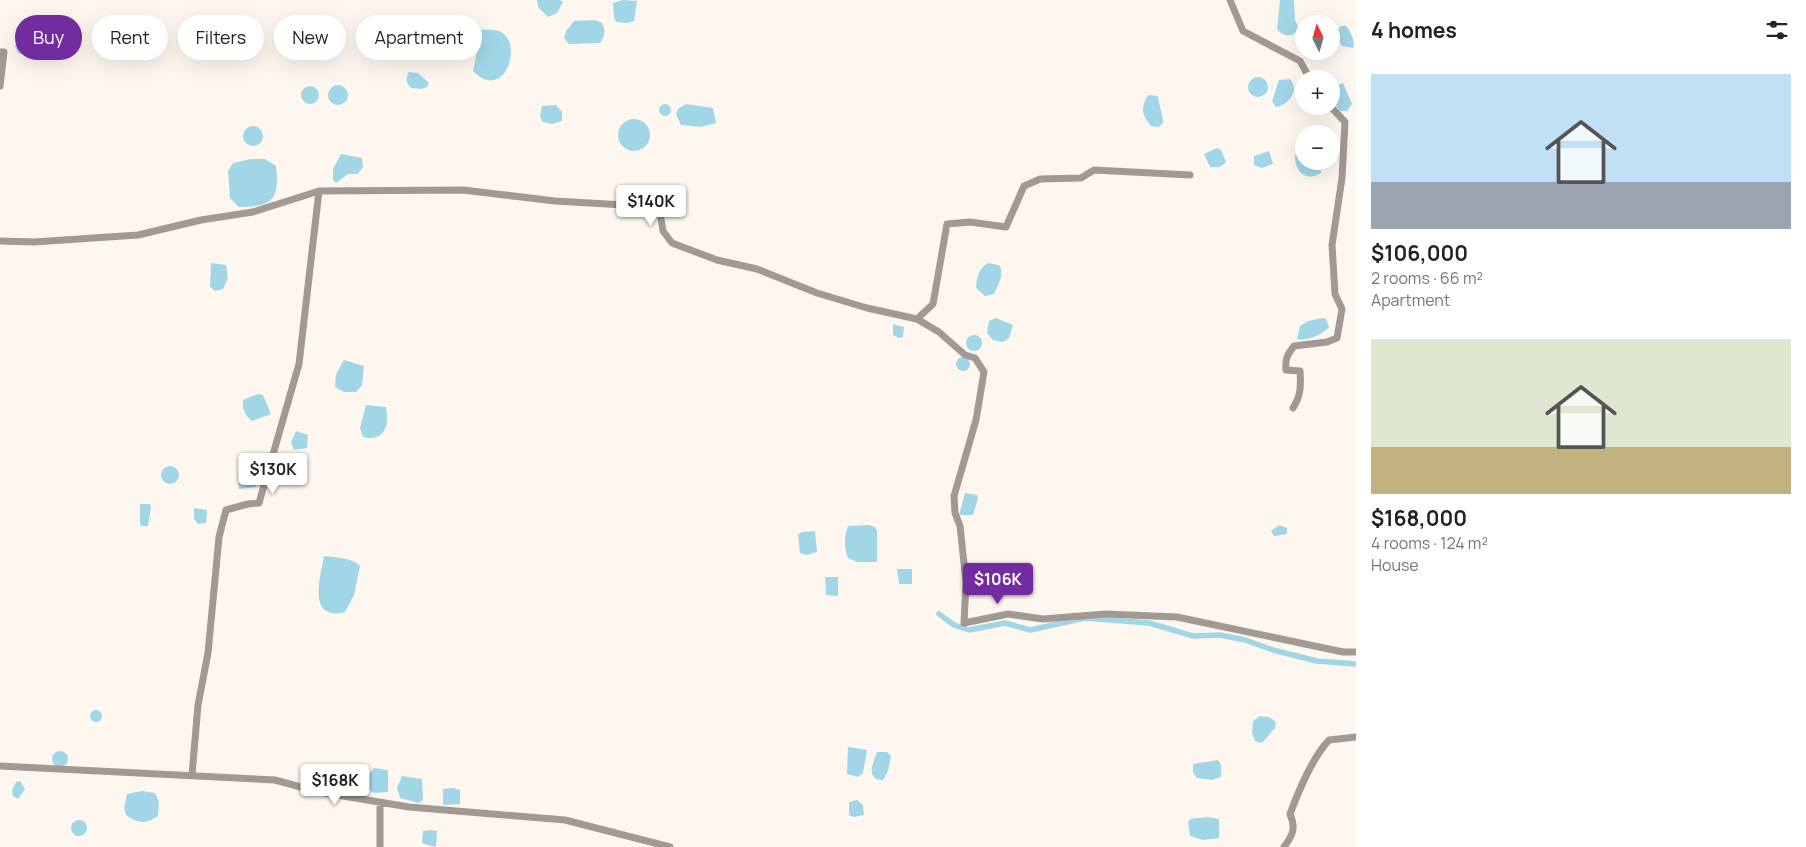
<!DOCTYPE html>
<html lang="en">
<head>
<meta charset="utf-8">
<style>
  :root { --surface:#fff; --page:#f6f6f6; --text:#222; --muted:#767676; --accent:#722c9f }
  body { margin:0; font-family:Manrope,sans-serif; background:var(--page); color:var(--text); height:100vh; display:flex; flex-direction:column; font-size:19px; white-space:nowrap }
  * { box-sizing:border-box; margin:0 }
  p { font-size:16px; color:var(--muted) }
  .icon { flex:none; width:28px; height:28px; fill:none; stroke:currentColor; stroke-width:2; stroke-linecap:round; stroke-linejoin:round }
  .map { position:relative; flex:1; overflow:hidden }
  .details { display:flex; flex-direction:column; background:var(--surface); width:450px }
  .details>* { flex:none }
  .top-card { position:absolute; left:15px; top:15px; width:475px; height:45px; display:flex; gap:10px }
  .needle { width:32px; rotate:355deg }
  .buttons { position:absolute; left:1295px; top:15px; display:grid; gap:10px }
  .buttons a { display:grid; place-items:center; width:45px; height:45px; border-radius:50%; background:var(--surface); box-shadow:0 5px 20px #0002; font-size:25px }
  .price { position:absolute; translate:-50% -42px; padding:0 11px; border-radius:5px; background:#fff; color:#222; font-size:16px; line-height:32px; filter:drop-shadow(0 1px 2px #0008) }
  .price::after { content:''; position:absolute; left:50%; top:30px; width:15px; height:11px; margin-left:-8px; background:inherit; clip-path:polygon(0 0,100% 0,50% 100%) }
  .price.on { background:var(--accent); color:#fff }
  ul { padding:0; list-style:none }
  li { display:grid; align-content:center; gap:10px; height:265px; padding:0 15px }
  li span { display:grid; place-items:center; height:155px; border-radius:0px; color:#555 }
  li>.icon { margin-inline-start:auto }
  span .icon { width:90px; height:90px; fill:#fffc; stroke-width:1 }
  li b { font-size:21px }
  h2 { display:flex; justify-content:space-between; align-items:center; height:60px; padding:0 15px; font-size:21px }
  .pill { padding:0 18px; border-radius:22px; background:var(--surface); box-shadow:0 5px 20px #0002; font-size:18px; line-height:45px }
  .pill.on { background:var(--accent); color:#fff }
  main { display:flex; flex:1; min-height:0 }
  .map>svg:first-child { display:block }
</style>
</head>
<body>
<main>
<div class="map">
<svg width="1356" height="847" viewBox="0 0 1356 847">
  <rect width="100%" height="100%" fill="#fdf7ef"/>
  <path fill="#a1d6e6" d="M537,0H560L563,2L557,13L548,17L538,7Z
    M623,0L637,1L634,21L627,23L616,22L614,17L613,3Z
    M1280,0H1294L1295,20L1299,29C1293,38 1283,37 1277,29Z
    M413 31a11 11 0 1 1 22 0a11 11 0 1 1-22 0Z
    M595,20L602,23C606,31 605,36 600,43L569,44L564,38L566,31L574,21Z
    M1341,26H1346C1350,30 1356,43 1353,48L1342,46L1336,38L1337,30Z
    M477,30C484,30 495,29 501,32C524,44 504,103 473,71L477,51Z
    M222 44a12 12 0 1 1 24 0a12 12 0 1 1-24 0Z
    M26,32L39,33L43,36L42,48C36,58 28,56 18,53L15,46L20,35Z
    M409,72L418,73L429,83L427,87L422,89L411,88C406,83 405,79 409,72Z
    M1248 87a10 10 0 1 1 20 0a10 10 0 1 1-20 0Z
    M1290,79C1300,90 1289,105 1276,107L1272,101L1279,80Z
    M1343,83L1352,104L1347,111H1340L1331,99V87Z
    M328 95a10 10 0 1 1 20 0a10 10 0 1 1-20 0Z
    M301 95a9 9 0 1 1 18 0a9 9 0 1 1-18 0Z
    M1148,95L1158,96C1159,107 1163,113 1163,123L1159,127L1151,126C1142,115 1140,108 1148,95Z
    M686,104L713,108L716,123L701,127L681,125L676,114L678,109Z
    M659 110a6 6 0 1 1 12 0a6 6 0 1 1-12 0Z
    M556,105L562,112V121L552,124L543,122L540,117L542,106Z
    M618 135a16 16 0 1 1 32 0a16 16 0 1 1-32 0Z
    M243 136a10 10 0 1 1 20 0a10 10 0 1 1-20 0Z
    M1304,146V161H1320L1321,173C1305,183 1294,170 1295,155Z
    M1217,148L1221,150L1226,162C1221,167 1218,168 1210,167L1204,154Z
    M1269,151L1273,164L1262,168L1254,165V156Z
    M341,154L362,158L363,167L358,174H348L336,183L333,180V169Z
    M251,159H265L276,166C280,200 272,207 239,207L230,198L228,171L233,163Z
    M211,263L226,265L228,278L223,289L215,291L210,287Z
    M988,263L999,265C1005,274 998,285 994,294L985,296L976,288C977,277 978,269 988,263Z
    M996,318L1013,325L1009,338L1003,342L993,340L987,333L989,321Z
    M1323,318L1326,319L1329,327C1323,335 1307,341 1297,339L1300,326L1308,321Z
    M893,324L904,327L903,337L899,338L893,335Z
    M966 343a8 8 0 1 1 16 0a8 8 0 1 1-16 0Z
    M956 364a7 7 0 1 1 14 0a7 7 0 1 1-14 0Z
    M344,360L364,366L362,385L356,392H344L335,387L336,374Z
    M258,394L263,395L271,414L252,421C245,415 242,410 243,400Z
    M366,405L386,407C390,426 384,442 363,437L360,428Z
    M296,431L308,435L307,448L294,450L291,442Z
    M161 475a9 9 0 1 1 18 0a9 9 0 1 1-18 0Z
    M238,473L253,474L256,477V487L239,489Z
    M965,493L977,495L978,498L973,515H959Z
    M140,504H150L151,507L148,526H142L140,524Z
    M194,508L207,510L206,523L198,524L194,519Z
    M869,525L875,527L877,531V562H857L848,558C844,547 844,537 848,526Z
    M1279,525L1287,528V534L1274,536L1271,531Z
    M815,531L817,552L807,555L800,553L798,535L802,532Z
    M324,556C334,557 353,558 360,566L354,595L345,612C307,621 320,578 324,556Z
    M897,569H912V584H899Z
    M825,577H838V596L826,595Z
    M90 716a6 6 0 1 1 12 0a6 6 0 1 1-12 0Z
    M1260,716L1269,717L1276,722L1275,728L1262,743L1255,741L1252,733L1253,721Z
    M848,747L867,750L863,773L858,777L847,774Z
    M52 759a8 8 0 1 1 16 0a8 8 0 1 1-16 0Z
    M877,752H887L891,756L888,771L883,780C865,780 873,763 877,752Z
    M1218,760L1221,764V777L1212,780L1197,778L1193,772V764Z
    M374,768L388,770V792L375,793L370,791L367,777Z
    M402,776L422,779L423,800L419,803L400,798L397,788Z
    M20,781L25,789L18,799L13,796L12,790L16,782Z
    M453,788L460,790V804L443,805V789Z
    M142,791L155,793L159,802L158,816C146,824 138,824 126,815L124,808L127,794Z
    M857,800L863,805L864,815L854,817L849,815V802Z
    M1208,817L1219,819V838L1203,840L1190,836L1188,823L1190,819Z
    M71 828a8 8 0 1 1 16 0a8 8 0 1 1-16 0Z
    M430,830L437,831L436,847L422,843L423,831Z"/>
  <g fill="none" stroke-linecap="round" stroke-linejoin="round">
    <path stroke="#a1d6e6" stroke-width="5.5" d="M939,614L954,625L969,630L1005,623L1030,630L1085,618L1149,623L1193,636L1220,635L1245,640L1273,650L1317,661L1356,664"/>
    <path stroke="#a39994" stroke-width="7" d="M1230,0L1243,31L1300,61L1310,79
      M0,52H4L0,86
      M0,241L34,242L138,235L201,220L253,212L319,191L463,190L555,201L659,207L663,231L672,243L717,260L757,269L817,293L867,308L917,319L933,304L947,224L970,222L1006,227L1024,186L1040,179L1081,178L1094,170L1190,175
      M917,319L939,332L965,355L975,358L984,372L976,420L954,496L955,513L960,526L966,582L964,623L1008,614L1043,619L1106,614L1177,617L1343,652H1356
      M1293,408C1301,396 1301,385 1300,371L1286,370C1285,359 1287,355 1294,346L1327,342L1337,338L1342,309L1335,294L1332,245L1342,178L1345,122L1330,106
      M0,766L275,780L319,792L409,807L565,820L670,847
      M192,775L198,705L208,653L219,537L226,510L248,504L259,503L299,364L319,191
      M380,847V803
      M1284,847C1293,835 1296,828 1290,814C1298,792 1313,757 1329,740L1356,737"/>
  </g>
</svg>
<div class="buttons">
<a><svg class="needle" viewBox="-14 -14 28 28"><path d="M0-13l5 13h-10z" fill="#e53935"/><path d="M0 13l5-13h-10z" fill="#767676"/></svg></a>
<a>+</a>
<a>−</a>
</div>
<b class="price" style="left:651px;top:227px">$140K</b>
<b class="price" style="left:273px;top:495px">$130K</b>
<b class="price on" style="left:998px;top:605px">$106K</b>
<b class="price" style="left:335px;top:806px">$168K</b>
<div class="top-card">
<a class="pill on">Buy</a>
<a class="pill">Rent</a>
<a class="pill">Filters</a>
<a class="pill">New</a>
<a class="pill">Apartment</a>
</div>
</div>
<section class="details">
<h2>4 homes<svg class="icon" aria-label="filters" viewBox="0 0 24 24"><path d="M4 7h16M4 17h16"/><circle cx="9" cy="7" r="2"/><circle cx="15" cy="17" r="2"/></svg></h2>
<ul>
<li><span style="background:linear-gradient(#bfe0f5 70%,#9aa5b1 0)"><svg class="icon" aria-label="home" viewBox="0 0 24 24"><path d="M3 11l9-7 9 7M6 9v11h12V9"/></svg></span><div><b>$106,000</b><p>2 rooms · 66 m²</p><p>Apartment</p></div></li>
<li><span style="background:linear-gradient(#dfe7d0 70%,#c2b280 0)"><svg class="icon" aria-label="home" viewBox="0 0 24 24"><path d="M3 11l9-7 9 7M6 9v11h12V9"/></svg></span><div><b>$168,000</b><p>4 rooms · 124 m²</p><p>House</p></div></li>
</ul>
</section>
</main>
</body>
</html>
